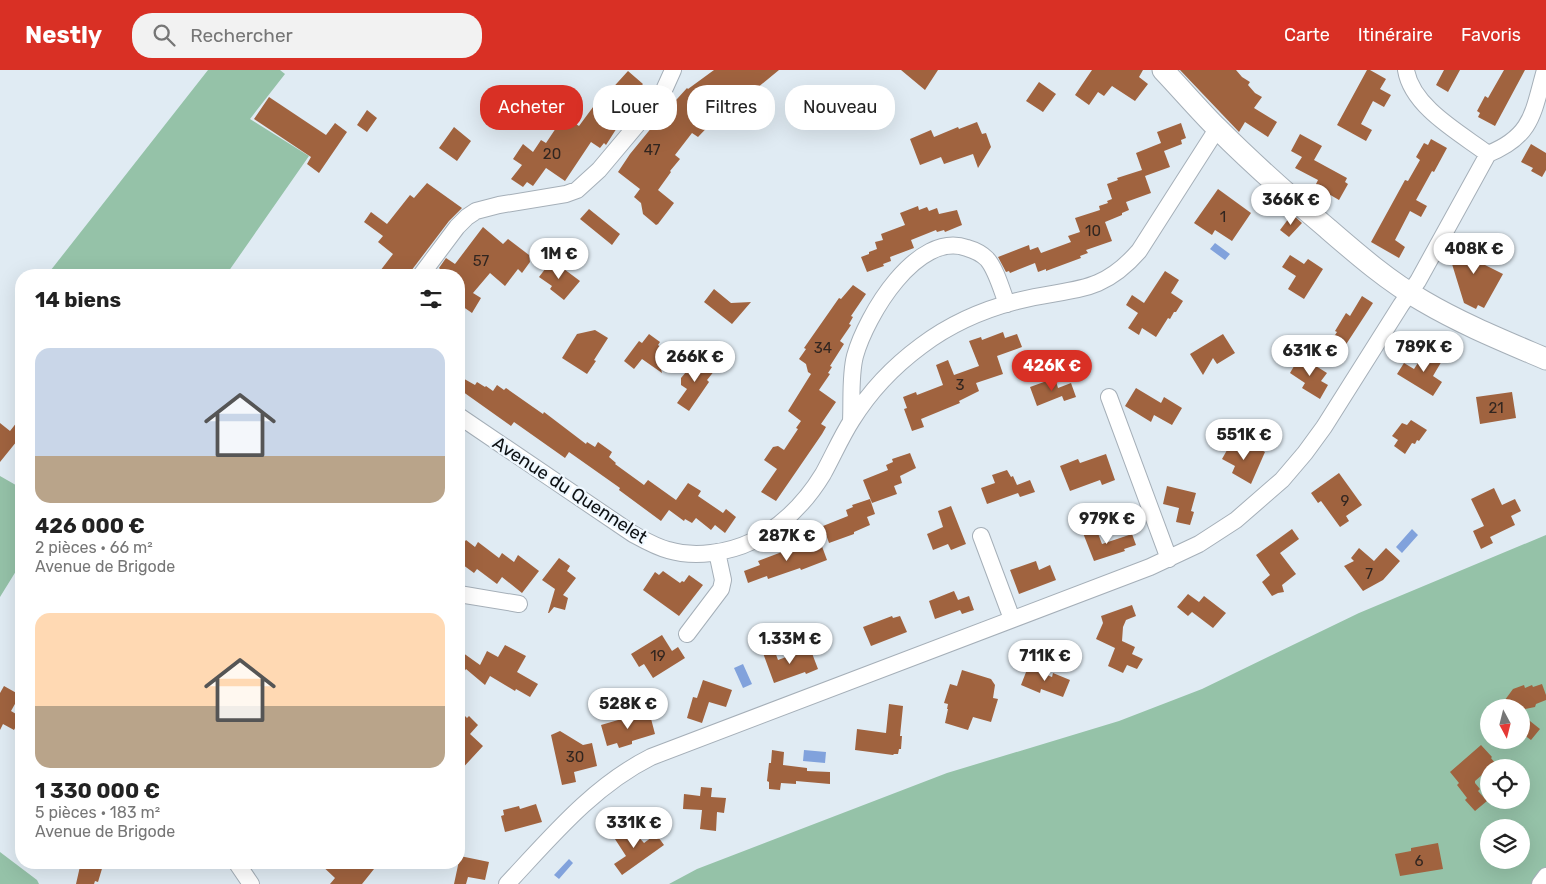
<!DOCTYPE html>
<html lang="fr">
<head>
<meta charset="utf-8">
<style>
  :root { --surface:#fff; --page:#f2f2f2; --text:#222; --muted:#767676; --accent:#d93025 }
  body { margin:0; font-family:Rubik,sans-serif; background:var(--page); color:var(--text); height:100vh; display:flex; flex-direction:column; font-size:19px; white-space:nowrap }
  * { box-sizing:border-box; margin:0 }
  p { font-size:16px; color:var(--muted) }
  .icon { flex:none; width:28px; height:28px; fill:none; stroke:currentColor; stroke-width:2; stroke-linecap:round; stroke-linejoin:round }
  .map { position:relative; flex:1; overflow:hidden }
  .panel { position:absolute; left:15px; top:199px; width:450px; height:600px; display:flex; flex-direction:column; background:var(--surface); border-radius:20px; box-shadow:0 5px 20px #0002 }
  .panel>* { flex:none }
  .banner { position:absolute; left:480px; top:15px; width:475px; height:45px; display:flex; gap:10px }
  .needle { width:32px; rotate:173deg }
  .controls { position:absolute; left:1480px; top:629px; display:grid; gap:10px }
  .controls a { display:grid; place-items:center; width:50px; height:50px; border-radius:50%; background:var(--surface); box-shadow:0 5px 20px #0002; font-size:25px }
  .price { position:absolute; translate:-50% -42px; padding:0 11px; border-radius:18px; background:#fff; color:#222; font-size:16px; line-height:32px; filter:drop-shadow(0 1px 2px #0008) }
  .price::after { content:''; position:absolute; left:50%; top:30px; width:15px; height:11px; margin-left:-8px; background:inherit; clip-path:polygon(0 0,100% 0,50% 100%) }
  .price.selected { background:var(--accent); color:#fff }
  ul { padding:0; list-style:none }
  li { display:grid; align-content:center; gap:10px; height:265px; padding:0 20px }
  li span { display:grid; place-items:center; height:155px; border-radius:15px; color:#555 }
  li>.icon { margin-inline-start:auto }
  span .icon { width:90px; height:90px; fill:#fffc; stroke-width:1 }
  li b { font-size:21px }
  h2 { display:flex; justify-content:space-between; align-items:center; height:60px; padding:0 20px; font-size:21px }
  .tag { padding:0 18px; border-radius:20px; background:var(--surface); box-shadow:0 5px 20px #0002; font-size:18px; line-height:45px }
  .tag.selected { background:var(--accent); color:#fff }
  header { display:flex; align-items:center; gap:30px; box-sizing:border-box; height:70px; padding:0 25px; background:var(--accent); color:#fff }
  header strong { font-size:24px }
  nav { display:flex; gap:28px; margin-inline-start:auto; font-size:18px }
  .search { width:350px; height:45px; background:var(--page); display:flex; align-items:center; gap:12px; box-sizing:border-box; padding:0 18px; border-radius:20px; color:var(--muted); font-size:19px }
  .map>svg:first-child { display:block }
</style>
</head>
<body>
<header>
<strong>Nestly</strong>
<div class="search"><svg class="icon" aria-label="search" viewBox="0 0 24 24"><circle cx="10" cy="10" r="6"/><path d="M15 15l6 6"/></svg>Rechercher</div>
<nav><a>Carte</a><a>Itinéraire</a><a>Favoris</a></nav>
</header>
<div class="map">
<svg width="1546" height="814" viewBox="0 0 1546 814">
  <rect width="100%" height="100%" fill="#e0ebf3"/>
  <path fill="#95c2a8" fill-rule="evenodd" d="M208,0H280L285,4L250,49L309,86L226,205H47Z
    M0,406L21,418V493L0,527Z
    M1546,465V814H669L697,799L947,703L1119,651L1202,619L1359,543ZM1489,638H1521V670H1489ZM1489,698H1521V730H1489ZM1489,758H1521V790H1489Z
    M0,782L37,810L39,814H0Z"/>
  <path fill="#81a2dc" d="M1215,173L1230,184L1225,190L1210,179Z
    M1412,459L1418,465L1402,483L1396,477Z
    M743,594L752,614L743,618L734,598Z
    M804,680L826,682L825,693L803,691Z
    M569,789L573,793L559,809L554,805Z"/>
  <path fill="#a0633f" d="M714,0H779L757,18L745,33L736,27L723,45L721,43L698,67L692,63L675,85L680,89L670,101L671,102L658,120L674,133L658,154L656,155L643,144L641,133L634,127L640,119L618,102L630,84L657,51L687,18L688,19Z
    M901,0H938L925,20Z
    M1092,0H1143L1139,7L1148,14L1135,31L1112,16L1104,26L1098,22L1089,35L1075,25Z
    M1180,0H1236L1242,7L1250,12L1248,15L1255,23L1262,27L1254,38L1277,52L1268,67L1245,52L1239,62Z
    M1367,0H1370L1386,9L1380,19L1391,25L1384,37L1373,31L1361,54L1372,60L1366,71L1337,55Z
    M1444,0H1460L1448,22L1436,15Z
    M1504,0H1525L1495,56L1478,47L1480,43L1477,41L1485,26L1488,28Z
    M628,1L643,14L615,46L622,50L606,75L604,73L600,78L591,72L565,111L546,98L533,116L527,112L523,117L511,109L522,95L513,89L523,74L533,82L541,70L546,73L564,46L579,56L596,33L598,34Z
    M1039,12L1056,24L1043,42L1026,31Z
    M269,27L326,65L335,53L347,62L319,103L307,94L311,87L254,49Z
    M367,40L377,48L367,62L357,55Z
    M977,52L982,64L986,63L991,77L978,98L973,84L944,94L941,87L920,95L910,69L931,60L934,67L958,57L959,59Z
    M1181,53L1186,68L1181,70L1182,74L1164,81L1170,97L1145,106L1151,123L1126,132L1129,140L1122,143V145L1105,152L1112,171L1086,180L1088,183L1080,186L1081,188L1046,201V199L1038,202L1035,193L1010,203L1009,201L1006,202L998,187L1029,175L1030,180L1038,177L1041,183L1071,172L1068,166L1080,162L1075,148L1100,140L1099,136L1108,133L1107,131L1112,129L1107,114L1118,110L1117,108L1142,100L1136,83L1161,73L1157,62Z
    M454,57L471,71L457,91L439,78Z
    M1300,64L1322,76L1314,90L1347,108L1345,112L1348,114L1339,130L1315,116L1318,110L1295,98L1302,87L1291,81Z
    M1431,69L1447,78L1434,102L1432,101L1416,130L1427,136L1421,147L1410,141L1395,170L1405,177L1399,188L1371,172L1405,110L1408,111L1420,90L1416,87L1424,73L1428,75Z
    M1531,74L1546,83V100L1542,107L1531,101L1533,98L1521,92Z
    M427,113L462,138L449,151L408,205H377L393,184L378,172L383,166L364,152L371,142L387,154L410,125L414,128Z
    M1218,119L1251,143L1232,171L1215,160L1212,165L1194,153Z
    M918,136L919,140L927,137L929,141L937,138L939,144L957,140L962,155L945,162L944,160L937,162L936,160L911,170L914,178L890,187L891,191L883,194L884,196L867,202L861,187L869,184V182L877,179L875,172L883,170L881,164L905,155L900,143Z
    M589,139L620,164L612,175L580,149Z
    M1292,144L1302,153L1289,167L1280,160Z
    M483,157L503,174L508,169L529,185L530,192L522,203L518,199L505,216L490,203L473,223L481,228L472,243L459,234V205H446L439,198L446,188L455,194Z
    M1478,172L1485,195L1503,204L1484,238L1478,235L1476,239L1464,233L1448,181Z
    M1290,185L1304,194L1308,189L1323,199L1304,229L1288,219L1296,206L1282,197Z
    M552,190L580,211L564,230L550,219L552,216L539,207Z
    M1165,201L1179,210L1171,223L1183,231L1176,242H1174L1170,249L1168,248L1156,267L1142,258L1139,265L1128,258L1138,243L1126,235L1132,225L1144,233Z
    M853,215L866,224L851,246L853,247L849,254L851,255L840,271L844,274L830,296L832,297L828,303L830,304L819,320L836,332L821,354L826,357L822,364L776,431L761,422L777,399L764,390L773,377L778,376L784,380L798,359L796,358L801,351L788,341L811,304L808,302L806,294L799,289L806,279L804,278L839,228L841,229Z
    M714,219L731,233L751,232L732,254L704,232Z
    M1362,226L1373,233L1345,276L1333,268L1337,262L1335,261L1346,243L1350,246Z
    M595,260L608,268L594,290L596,291L587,304L562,288L577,264Z
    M1003,262L1005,268L1017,264L1022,277L997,286L1003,304L976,313L979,321L959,331L960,333L921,349L924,357L912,361L904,339L907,338L903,327L916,322L917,325L943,315L936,295L948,290L954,305L979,296L969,271L981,267L982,270Z
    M649,264L660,272L658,275L666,281L659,290L662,303L642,289L634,299L624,291L639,271L642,273Z
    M1223,264L1235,283L1217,294L1213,288L1203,305L1190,284Z
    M1427,279L1443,289L1433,306L1442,312L1433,326L1397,304L1404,293L1414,299Z
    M1300,286L1327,303L1321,311L1328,315L1320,329L1302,318L1305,313L1290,303Z
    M700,288L715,300L707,310L709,312L689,341L677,333L687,319L681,315V308L686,302L690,301Z
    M459,306L475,315L477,312L485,317L486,316L493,321L497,315L504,320L506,318L543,344L544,342L586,374L587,372L595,377L598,372L612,382L609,387L616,393L615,394L644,415L648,410L676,430L688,413L701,421L698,426L723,443L726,439L736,447L725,463L715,455L711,460L696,448L692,453L685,449L684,451L669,440L661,451L619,420L620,418L569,382L565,388L514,352L511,356L459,319Z
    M1055,308L1058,318L1071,313L1076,327L1064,331L1062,326L1037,336L1030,317Z
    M1136,318L1161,333L1164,327L1182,338L1172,355L1154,345L1151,352L1125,336Z
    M1512,322L1516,348L1480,354L1476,327Z
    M21,347V366L0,392V353L10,361Z
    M1411,350L1427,360L1419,371L1417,370L1415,374L1412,373L1405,384L1394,376L1398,370L1392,366L1402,353L1407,355Z
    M1231,373L1245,380L1249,373L1265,382L1251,414L1232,403L1235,396L1222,389Z
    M910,383L916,398L900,406L902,413L894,416L897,424L872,433L863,410L888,400L886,395L893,392L892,389Z
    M1106,384L1115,410L1102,415L1100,410L1070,421L1060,396L1078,389L1080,393Z
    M1007,400L1011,407L1013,406L1017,415L1030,410L1035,422L1020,427L1018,423L987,434L981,418L995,413L992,405Z
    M1339,403L1362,435L1346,446L1349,451L1340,457L1321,431L1318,433L1311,423Z
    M1167,416L1196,423L1191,441L1194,442L1190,455L1176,452L1179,438L1163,434Z
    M1494,418L1502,435L1515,429L1521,441L1511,446L1515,455L1490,467L1493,473L1481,479L1473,461L1484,456L1471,429Z
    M870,429L875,444L867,447L870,455L854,462V464L829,473L823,456L848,446L846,440L853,437L852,435Z
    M951,436L966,474L951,480L948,474L933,480L927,464L943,457L938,441Z
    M1096,458L1102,474L1132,464L1136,475L1124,479L1125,481L1094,491L1083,463Z
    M1292,459L1299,469L1280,483L1296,504L1282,515L1284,522L1278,523L1272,526L1262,512L1270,505L1256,485Z
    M466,470L475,477L478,472L499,488L502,483L514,492L518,485L539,501L522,523L502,507L497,514L477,499L474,503L459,492V479Z
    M820,471L827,490L801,500L800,498L768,509L767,506L748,513L744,501L760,495L758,491L795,477V479Z
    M1359,478L1374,491L1386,478L1400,491L1383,510L1363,521L1344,496L1354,491L1351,488Z
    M559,488L570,496L567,501L576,508L563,525L568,528L565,540L554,537L549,543H548L555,519L542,510Z
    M1036,491L1039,500L1050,495L1056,510L1019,524L1010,500Z
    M663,501L680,513L682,511L684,512L689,505L703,515L679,546L643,520L655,502L659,505Z
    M954,521L958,530L969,526L974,540L962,544L960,540L935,549L929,531Z
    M1188,524L1199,532L1204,526L1226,543L1213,558L1192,542L1188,546L1177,537Z
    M1132,535L1136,546L1126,550L1123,557L1122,571L1135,577L1132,584L1143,589L1137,599L1127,595L1123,603L1108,596L1115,578L1096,569L1103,553L1101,546Z
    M892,546L893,548L900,546L907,562L871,576L863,557Z
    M662,565L672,581L678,577L685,588L653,608L644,594L639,597L631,584Z
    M505,575L526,586L517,602L538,614L530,627L516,619L515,621L490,606L485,615L466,599L459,609V580L480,595L487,581L498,587Z
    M810,578L818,599L806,604L805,602L774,613L763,583L774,579L778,590Z
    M1028,597L1052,607L1053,603L1070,610L1063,627L1041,619L1040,623L1021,615Z
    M962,600L991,609L995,615L993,628L998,629L991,652L973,647L968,660L945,653L948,639H947L948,634L944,633L950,614L957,616Z
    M703,610L732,620L726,637L709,632L702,653L687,648L693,627L697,628Z
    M1542,614L1546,625V630L1536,634L1535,637L1521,640V638H1499L1513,619L1524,615L1525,618L1532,615L1533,617Z
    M4,616L20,625L11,641L21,647L14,660L3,654L0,660V623Z
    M889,634L903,636L900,666H902L901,679H899L898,684H894L893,685L855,680L857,659L886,663Z
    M459,640L467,648L469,646L478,655L470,664L483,676L459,702V680L464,674L462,673L459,676Z
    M649,641L655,664L632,671V674L619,678L617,673L607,676L601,655Z
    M1521,644L1540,659L1531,670L1521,663Z
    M560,661L583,675L592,673L597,696L574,702L576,712L562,715L551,665Z
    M1481,675L1492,687L1491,688L1495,693L1489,698V699L1475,711V713L1480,719L1478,721L1487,731L1475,741L1465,730L1467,728L1457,715L1459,713L1450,702Z
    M772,680L784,682L783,695L807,698V701L830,702V714L796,711V714L781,713L780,720L769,719V712L767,711L769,693H771Z
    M701,717L712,718L711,727L726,728L724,743L717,742L716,761L700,759L702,740L683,739L684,724L700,726Z
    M536,734L542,752L505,762L501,746L504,745L503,740L519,736L520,739Z
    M628,755L644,773L656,764L664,775L622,805L614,794L626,786L613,766Z
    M1438,773L1443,799L1400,806L1395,784L1411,781V778Z
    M460,786L489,792L485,810L468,807L466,814H454Z
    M81,792H104L98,812L95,811L94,814H76Z
    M318,792H366L374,799L362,814H330L335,808Z"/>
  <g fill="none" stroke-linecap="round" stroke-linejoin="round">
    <defs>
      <path id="minor" d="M1406,0C1412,37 1460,63 1488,84
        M421,205L457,157L467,147L476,141L499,135L566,124L577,120L599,100L657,31L664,20L673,0
        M1109,327L1169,489
        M459,346L633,464C644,470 656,477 668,480C695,488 728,483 753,471C782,456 806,432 823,404C833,386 841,367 852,350C870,321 894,296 921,276C950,254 982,240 1017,231C1070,217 1099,227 1139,181L1217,59
        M851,351C852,330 850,305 855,286C866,246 917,160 967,178C974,180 981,183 987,189C996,199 1002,221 1007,234
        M981,466L1012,549
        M459,524L519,534
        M687,564L721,519L723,510L717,482
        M236,792L251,814
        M507,814C551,767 593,716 651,687L1150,497L1199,474L1236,450L1282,410L1305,383L1324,357L1401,235L1418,211L1488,84C1533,66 1533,42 1545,0
        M1540,814L1546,806"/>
      <path id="tertiary" d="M1163,0C1181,19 1199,40 1217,58C1252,93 1289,126 1327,158C1357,184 1388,211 1423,231C1462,254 1504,271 1546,289"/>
    </defs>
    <use href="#minor" stroke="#a5afb8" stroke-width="18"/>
    <use href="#tertiary" stroke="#a5afb8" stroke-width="23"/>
    <use href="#minor" stroke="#fff" stroke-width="16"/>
    <use href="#tertiary" stroke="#fff" stroke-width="21"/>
  </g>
  <g text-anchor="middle" stroke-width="4.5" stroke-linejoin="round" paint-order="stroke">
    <g font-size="15" fill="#322620">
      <text x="652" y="85">47</text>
      <text x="552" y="89">20</text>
      <text x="1223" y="152">1</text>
      <text x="1093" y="166">10</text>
      <text x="481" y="196">57</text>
      <text x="823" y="283">34</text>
      <text x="960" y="320">3</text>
      <text x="1496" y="343">21</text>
      <text x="1345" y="436">9</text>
      <text x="1369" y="509">7</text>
      <text x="658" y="591">19</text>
      <text x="575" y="692">30</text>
      <text x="1419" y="796">6</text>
    </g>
    <g font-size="18" fill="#0e1215" stroke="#eff8ff">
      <text transform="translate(570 420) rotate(33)" y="6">Avenue du Quennelet</text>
    </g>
  </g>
</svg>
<div class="controls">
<a><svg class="needle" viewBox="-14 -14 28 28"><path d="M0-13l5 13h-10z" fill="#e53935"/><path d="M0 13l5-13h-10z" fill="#767676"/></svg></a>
<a><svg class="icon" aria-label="locate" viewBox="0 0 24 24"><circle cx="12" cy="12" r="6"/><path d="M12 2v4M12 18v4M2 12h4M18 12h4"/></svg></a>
<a><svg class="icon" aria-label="layers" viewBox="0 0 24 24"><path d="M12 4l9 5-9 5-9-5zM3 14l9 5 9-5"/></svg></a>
</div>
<b class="price" style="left:1291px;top:156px">366K €</b>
<b class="price" style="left:1474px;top:205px">408K €</b>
<b class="price" style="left:559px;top:210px">1M €</b>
<b class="price" style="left:1424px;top:303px">789K €</b>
<b class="price" style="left:1310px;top:307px">631K €</b>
<b class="price" style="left:695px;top:313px">266K €</b>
<b class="price selected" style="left:1052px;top:322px">426K €</b>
<b class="price" style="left:1244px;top:391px">551K €</b>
<b class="price" style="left:1107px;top:475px">979K €</b>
<b class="price" style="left:787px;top:492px">287K €</b>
<b class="price" style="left:790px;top:595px">1.33M €</b>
<b class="price" style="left:1045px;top:612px">711K €</b>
<b class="price" style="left:628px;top:660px">528K €</b>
<b class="price" style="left:634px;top:779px">331K €</b>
<div class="banner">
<a class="tag selected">Acheter</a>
<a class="tag">Louer</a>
<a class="tag">Filtres</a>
<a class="tag">Nouveau</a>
</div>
<section class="panel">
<h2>14 biens<svg class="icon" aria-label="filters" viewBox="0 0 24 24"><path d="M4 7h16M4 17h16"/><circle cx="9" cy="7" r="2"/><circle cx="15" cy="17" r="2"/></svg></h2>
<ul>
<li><span style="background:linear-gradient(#c9d6e8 70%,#b9a48a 0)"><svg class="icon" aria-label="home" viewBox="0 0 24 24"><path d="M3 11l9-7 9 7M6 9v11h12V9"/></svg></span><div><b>426 000 €</b><p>2 pièces · 66 m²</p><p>Avenue de Brigode</p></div></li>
<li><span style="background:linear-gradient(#ffd9b3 60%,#b9a48a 0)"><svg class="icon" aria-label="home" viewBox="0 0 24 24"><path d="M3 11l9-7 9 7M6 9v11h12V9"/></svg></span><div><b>1 330 000 €</b><p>5 pièces · 183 m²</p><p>Avenue de Brigode</p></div></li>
</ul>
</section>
</div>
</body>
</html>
